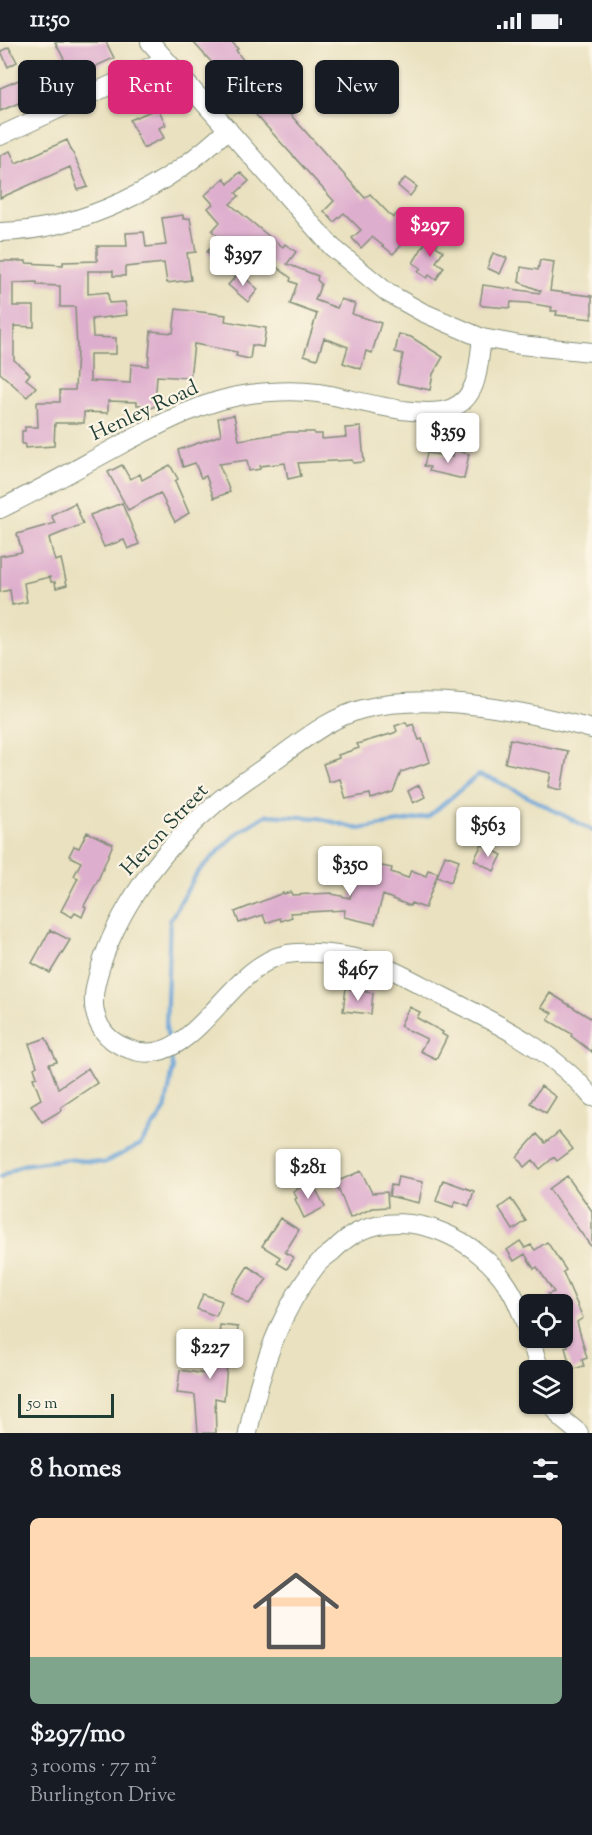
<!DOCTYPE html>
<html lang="en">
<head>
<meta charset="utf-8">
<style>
  :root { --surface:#171b24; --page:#20242c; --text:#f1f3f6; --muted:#9ea1a6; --accent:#db2777 }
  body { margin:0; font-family:"Sorts Mill Goudy",serif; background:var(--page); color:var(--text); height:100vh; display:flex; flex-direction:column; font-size:22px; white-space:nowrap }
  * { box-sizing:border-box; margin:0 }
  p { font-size:20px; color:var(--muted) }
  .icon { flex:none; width:33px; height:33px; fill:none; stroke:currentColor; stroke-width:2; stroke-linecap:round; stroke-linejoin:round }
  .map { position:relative; height:1391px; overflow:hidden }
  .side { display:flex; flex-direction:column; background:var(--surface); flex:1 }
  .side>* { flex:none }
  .top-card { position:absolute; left:18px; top:18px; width:556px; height:54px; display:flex; gap:12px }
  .fabs { position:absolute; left:519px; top:1252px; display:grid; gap:12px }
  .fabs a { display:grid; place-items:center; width:54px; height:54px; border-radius:9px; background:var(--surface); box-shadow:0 2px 4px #0004; font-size:30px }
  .scale { position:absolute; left:18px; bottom:15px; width:96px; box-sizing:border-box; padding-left:6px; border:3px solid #1f3d34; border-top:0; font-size:16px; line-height:21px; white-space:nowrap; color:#1f3d34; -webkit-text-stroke:4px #fcf5e5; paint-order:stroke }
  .price { position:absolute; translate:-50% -51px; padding:0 14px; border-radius:6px; background:#fff; color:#222; font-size:20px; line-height:39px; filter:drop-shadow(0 2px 3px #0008) }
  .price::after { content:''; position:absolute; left:50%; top:36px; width:18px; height:14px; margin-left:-9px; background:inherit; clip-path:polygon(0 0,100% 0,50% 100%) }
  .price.on { background:var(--accent); color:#fff }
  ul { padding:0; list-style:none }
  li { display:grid; align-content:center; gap:12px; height:318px; padding:0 30px }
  li span { display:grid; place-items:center; height:186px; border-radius:9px; color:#555 }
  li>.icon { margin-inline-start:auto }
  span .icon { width:108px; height:108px; fill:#fffc; stroke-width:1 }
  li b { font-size:26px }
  h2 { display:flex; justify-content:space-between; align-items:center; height:72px; padding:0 30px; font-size:26px }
  .pill { padding:0 21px; border-radius:9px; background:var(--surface); box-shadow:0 2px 4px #0004; font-size:21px; line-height:54px }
  .pill.on { background:var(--accent); color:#fff }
  .status { display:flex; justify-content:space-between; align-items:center; height:42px; padding:0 30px; background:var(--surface); direction:ltr }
  .status svg { height:16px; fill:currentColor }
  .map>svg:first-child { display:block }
</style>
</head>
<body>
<div class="status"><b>11:50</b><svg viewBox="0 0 49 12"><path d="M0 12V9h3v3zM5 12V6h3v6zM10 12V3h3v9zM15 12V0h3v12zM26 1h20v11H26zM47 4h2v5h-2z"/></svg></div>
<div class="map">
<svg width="592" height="1391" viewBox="0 0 592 1391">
  <rect width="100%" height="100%" fill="#fcf5e5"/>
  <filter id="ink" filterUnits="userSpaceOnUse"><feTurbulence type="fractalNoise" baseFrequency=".0167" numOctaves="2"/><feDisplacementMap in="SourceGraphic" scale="12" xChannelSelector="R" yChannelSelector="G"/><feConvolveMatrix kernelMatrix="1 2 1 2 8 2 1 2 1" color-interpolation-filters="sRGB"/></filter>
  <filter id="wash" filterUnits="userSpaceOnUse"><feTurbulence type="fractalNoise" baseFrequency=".008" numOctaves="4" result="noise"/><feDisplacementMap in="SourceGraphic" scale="24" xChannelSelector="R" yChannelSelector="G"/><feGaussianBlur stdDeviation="1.35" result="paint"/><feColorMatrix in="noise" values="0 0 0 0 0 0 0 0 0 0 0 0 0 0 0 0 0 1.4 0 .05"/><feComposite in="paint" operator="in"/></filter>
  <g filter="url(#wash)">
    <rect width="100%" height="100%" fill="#e9e1bf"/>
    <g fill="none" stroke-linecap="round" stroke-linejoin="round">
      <path stroke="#68a3d8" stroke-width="4" d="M169,1001L166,985L170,878L197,831L236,792L266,773L318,776L359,787L428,775L478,733L495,738L592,788
        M0,1135L22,1123L67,1117L104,1121L140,1103L165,1068L173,1027L170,1011"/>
    </g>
    <g id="blocks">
      <path fill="#deaece" d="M55,0H106L114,16L61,40L53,25L65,19Z
        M193,0H232L238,7L236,8L240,14L262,41L365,156L370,152L393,176L400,168L414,181L403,192L408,196L393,212L372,195L361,206L352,196L361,188L344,171L334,180L324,169L334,159L256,73L258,71L252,64L253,63L238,45L236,47Z
        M9,5L17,20L8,25L1,9Z
        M21,37L26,48L37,44L43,59L31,64L28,57L0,69V46Z
        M158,66L166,83L159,86L164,96L143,106L130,78Z
        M67,98L88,145L78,148L70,125L0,156V113L10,109L16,121Z
        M240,130L249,139L236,151L239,154L230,162L271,196L283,205L285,202L296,210L287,222L318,234L317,238L321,242L315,258L337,266L341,257L355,262L352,272L381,281L372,311L366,309L361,327L343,321L348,305L324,296L317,317L304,313L317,272L290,262L297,242L290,239L291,236L250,205L248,208L241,203L224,224L207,210L219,195L212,189L220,180L208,166L213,162L205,153L224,136L228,142Z
        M405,136L417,145L410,154L398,144Z
        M183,173V177L190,176L196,210L187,211L191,238L167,241L164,221L125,225V234H113V229H88V252L108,250L109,261L125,260L127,273L92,277L93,295L116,296V312H90V339L130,341L131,322L148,324L151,289L173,291L176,267L226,273L225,279L266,286L263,305L252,303L250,317L236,314L237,310L194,302L190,336L157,334L155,364L140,372L141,363H137V360L108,359V371L84,370V381H55L54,404L25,406V402H22V389H25V385H38L37,360H60V348H75L77,307L75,265H60V244L37,243V240L13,241V264H34V285L14,284V318L30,332L26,337L36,345L27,355L0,331V219H26V221L63,223V220L97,219V204H127L126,191L144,190L146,205L166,203L162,176Z
        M431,191L440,197L436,204L443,209L436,220L444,225L436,238L429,233L427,236L418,230L421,226L413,221Z
        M493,211L507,216L500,232L487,226Z
        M540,218L554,220L550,249L592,254V277L556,273L557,269H551L552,265L527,261L511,260L510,266L483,264L480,262L483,243L540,251L541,249L519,240L521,225L538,228Z
        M239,231L258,247L248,260L228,243Z
        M399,292L411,295L443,315L433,332L430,348L397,341L403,312L395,310Z
        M234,373L239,398L289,390H314V392H322V397L346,395L345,386L361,385L364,420L353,421L352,418L298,421L301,434L288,437L285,421L260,424V427L249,429L247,418L219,422L230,450L214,456L206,434L201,436L195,421L183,425L178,408L221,393L218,376Z
        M454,408L469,412L464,437L429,429L430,425L424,424L427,411L452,415Z
        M122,423L130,437L140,432L142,438L170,423L178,437L175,439L189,471L175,480L160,451L128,468L108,430Z
        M75,461L83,482L49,496L55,519L61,517L67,543L56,546L55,540H51L50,535L24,541L27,560L12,563L10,548L0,550V514L22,510L17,492L55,481L51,473Z
        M122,461L139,502L128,507L124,498L104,505L90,473Z
        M406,680L408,684L413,682L419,698L422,697L430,720L401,730L393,750L371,757L370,752L346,757L340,737L329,740L323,722L339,716L338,713L359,706L357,702L394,691L397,689L395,684Z
        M510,697L568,709L561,748L548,745L551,731L505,721Z
        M419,743L425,755L413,761L408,749Z
        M87,790L113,802L98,838L84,864L86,865L82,875L75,871L72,875L61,869L78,836L74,834L81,820L69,814L74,804L79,806Z
        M482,802L502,813L494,829L474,818Z
        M445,813L459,818L451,840L437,835Z
        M372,822L392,826L391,830L408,836L411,828L426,834L428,828L438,831L425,866L411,861L410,864L383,853L375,882L344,875L345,868L290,871L292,875L281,879L280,876L266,881L263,873L239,881L235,870L283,851L284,852L291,850L292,853L332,851V852L350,856L356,828L370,831Z
        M50,888L70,898L50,931L32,921Z
        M346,946L373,951L371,972L343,969Z
        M550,951L592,977V1010L571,994L572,992L548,978L552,971L541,965Z
        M409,965L420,970L417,976L443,990L442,992L447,995L436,1017L420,1009L427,997L400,984Z
        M46,996L57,1020L49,1022L58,1046L88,1026L97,1041L61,1065L62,1068L42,1080L31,1063L41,1057L33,1036L37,1035L34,1026L37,1024L29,1002Z
        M541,1044L556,1055L546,1071L530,1061Z
        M559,1090L573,1107L557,1119L554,1115L540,1127L533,1118L524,1125L517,1115L537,1092L545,1101Z
        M361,1129L372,1151L387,1150L388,1165L373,1166L350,1176L336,1140Z
        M567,1134L592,1169V1206L549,1147Z
        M398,1135L423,1140L419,1161L389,1154L391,1143L396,1144Z
        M443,1138L474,1149L469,1164L456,1159L453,1165L436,1159Z
        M312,1140L325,1165L304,1176L295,1157L297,1156L293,1149Z
        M511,1157L526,1179L513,1188L499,1166Z
        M280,1176L299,1188L285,1210L294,1216L287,1227L277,1221L280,1215L262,1204Z
        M520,1199L525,1206L531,1203L535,1208L547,1200L566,1228L563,1230L583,1276L577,1280L587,1316L582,1318L584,1324L571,1328L565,1305L568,1304L565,1296L569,1295L562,1280V1263H553L548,1252L554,1250L537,1225L534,1227L525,1212L514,1219L507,1208Z
        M248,1224L267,1237L249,1262L231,1250Z
        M203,1252L222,1259L216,1274L197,1267Z
        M220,1283L238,1285L235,1312L228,1311L224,1358L215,1356L216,1391H198L195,1353L177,1351L180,1328L205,1332L207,1322H211L214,1294L219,1295Z"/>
    </g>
  </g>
  <g filter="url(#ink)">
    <use href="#blocks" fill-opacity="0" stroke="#848f7a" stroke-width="1.5"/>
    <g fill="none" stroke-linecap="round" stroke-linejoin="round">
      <defs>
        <path id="minor" d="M150,0L332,205L388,251L422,270L482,296L520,303L592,310
          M0,94L165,18
          M0,190C84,188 169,144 228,87
          M0,467C42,447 83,423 124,401C164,380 205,358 250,352C273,349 295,348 318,351C353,356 420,379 452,366C480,354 478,322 482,296
          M592,687C525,669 431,650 363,667C332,675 307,695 282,713C260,729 236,744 216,761C167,802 124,857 103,917C96,938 88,962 100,984C106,995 117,1003 129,1007C193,1032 228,922 287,912C308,909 335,912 356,916C386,922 415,940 442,954C496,981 552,1007 592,1055
          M552,1362L562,1377L579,1391
          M248,1391C259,1332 278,1271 316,1224C320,1218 327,1214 333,1209C340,1202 349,1194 358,1190C412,1165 478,1197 508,1244C523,1267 532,1303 540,1329"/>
      </defs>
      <use href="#minor" stroke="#848f7a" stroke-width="20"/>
      <use href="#minor" stroke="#fff" stroke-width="18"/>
    </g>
  </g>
  <g text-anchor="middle" stroke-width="4.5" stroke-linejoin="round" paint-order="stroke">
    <g font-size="21" fill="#1f3d34" stroke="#fcf5e5">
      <text transform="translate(144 368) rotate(-25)" y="7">Henley Road</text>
      <text transform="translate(164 787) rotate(-47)" y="7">Heron Street</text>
    </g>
  </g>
</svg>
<div class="fabs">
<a><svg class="icon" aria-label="locate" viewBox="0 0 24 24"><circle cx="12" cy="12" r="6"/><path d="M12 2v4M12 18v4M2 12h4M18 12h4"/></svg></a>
<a><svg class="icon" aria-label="layers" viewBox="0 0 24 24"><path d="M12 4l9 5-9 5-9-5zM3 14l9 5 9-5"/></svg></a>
</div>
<div class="scale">50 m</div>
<b class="price on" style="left:430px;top:216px">$297</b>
<b class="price" style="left:243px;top:245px">$397</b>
<b class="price" style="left:448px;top:422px">$359</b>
<b class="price" style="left:488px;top:816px">$563</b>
<b class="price" style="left:350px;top:855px">$350</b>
<b class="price" style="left:358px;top:960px">$467</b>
<b class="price" style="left:308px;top:1158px">$281</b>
<b class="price" style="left:210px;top:1338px">$227</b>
<div class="top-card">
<a class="pill">Buy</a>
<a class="pill on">Rent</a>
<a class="pill">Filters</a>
<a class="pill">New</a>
</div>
</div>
<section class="side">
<h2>8 homes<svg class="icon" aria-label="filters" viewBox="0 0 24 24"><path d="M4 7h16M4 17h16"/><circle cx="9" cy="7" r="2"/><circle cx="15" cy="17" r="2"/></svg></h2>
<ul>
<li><span style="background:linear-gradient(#ffd9b3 75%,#7fa58c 0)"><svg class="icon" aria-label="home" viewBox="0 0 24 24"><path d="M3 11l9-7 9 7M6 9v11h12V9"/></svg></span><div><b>$297/mo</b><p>3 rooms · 77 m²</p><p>Burlington Drive</p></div></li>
</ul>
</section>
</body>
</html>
